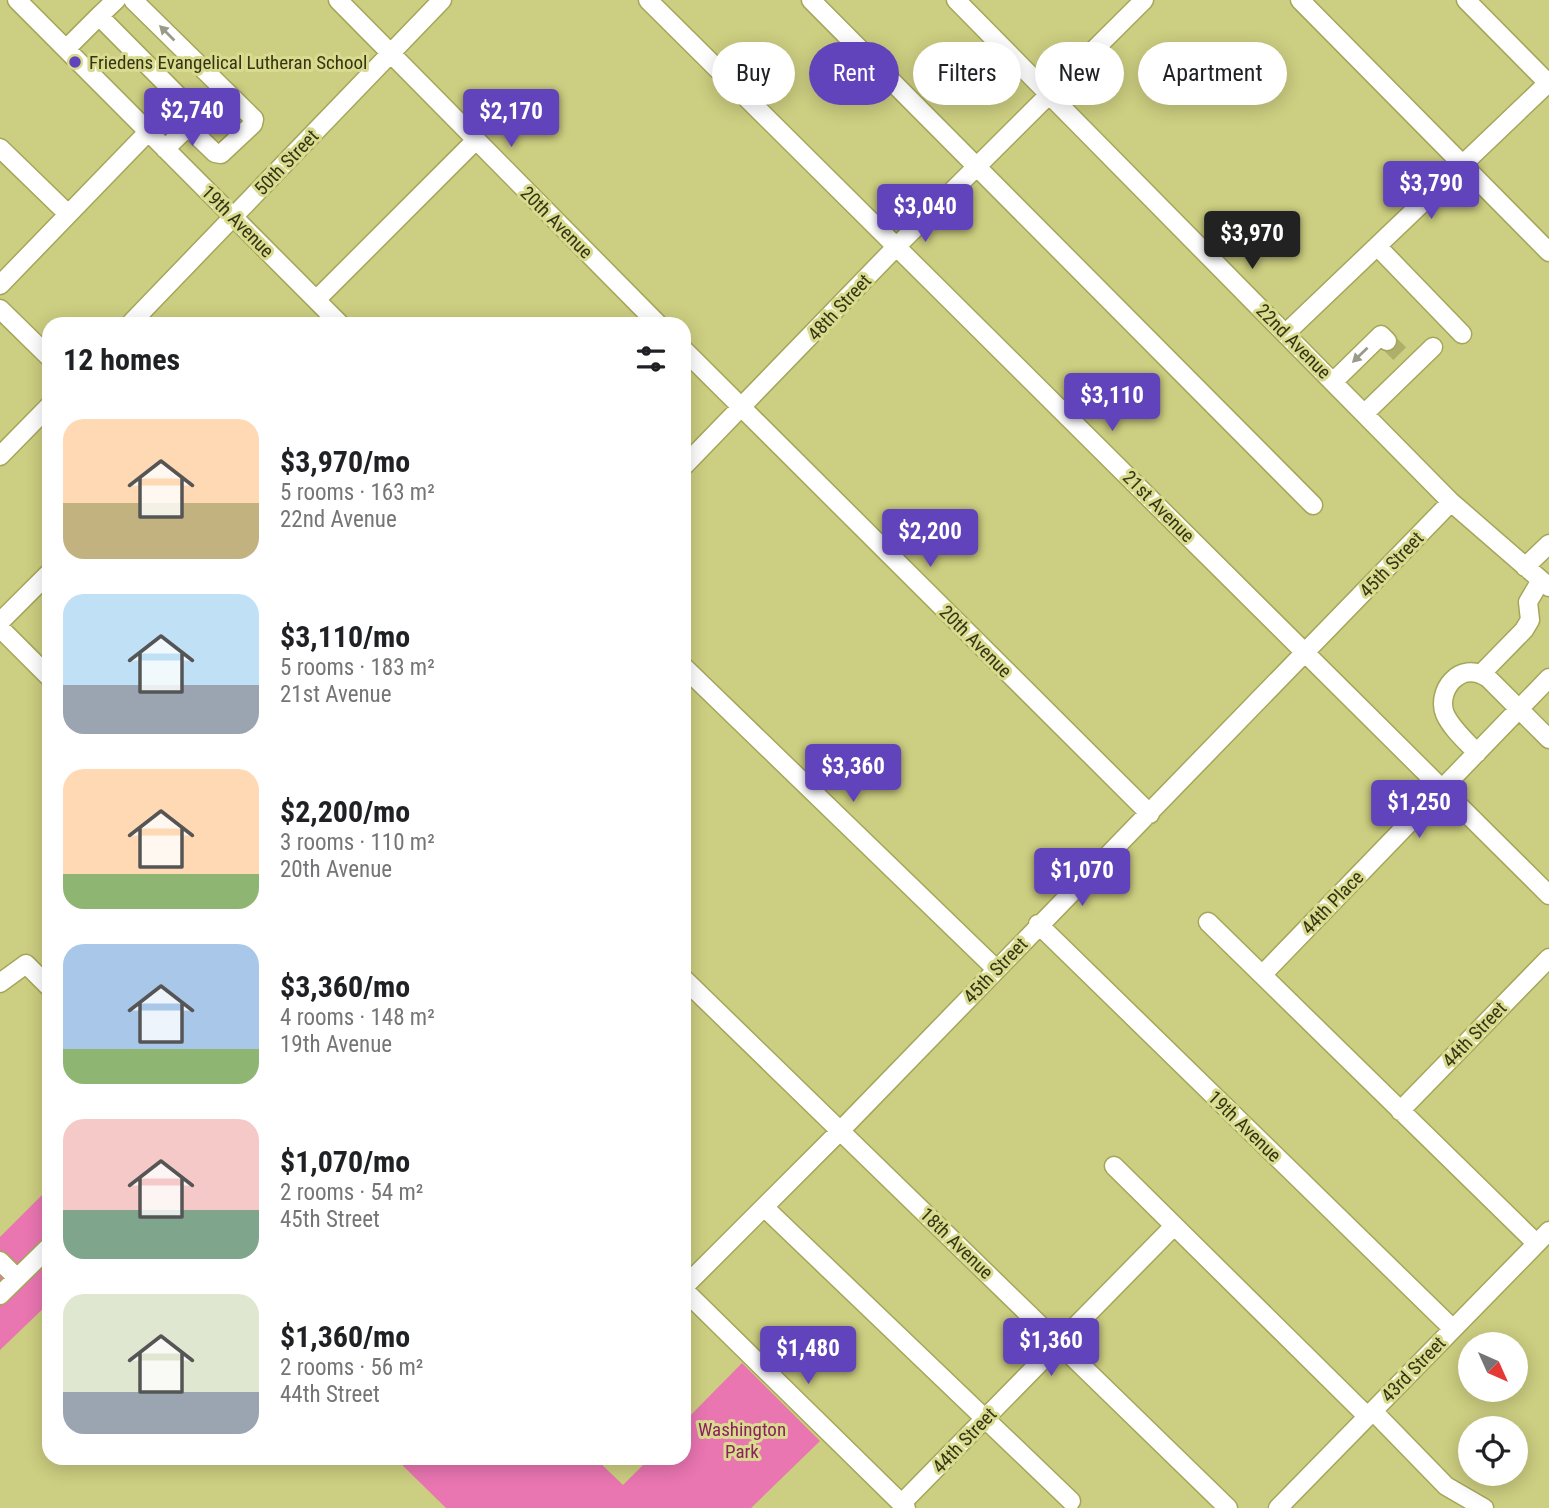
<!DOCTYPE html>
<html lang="en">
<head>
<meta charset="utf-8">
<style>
  :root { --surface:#fff; --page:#f2f2f2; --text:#202124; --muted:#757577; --accent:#6143bb }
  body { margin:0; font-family:"Roboto Condensed",sans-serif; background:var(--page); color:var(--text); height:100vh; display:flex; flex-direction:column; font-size:26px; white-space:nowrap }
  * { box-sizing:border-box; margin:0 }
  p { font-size:23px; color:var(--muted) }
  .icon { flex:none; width:38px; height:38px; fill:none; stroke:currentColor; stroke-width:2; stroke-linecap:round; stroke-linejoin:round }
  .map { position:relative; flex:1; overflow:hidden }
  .details { position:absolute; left:42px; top:317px; width:649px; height:1148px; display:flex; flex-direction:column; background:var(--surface); border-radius:21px; box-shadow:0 4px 18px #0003 }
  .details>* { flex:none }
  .guide { position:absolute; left:712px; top:42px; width:665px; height:63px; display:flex; gap:14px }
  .needle { width:46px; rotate:135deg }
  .tools { position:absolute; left:1458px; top:1332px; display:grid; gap:14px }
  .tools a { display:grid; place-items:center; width:70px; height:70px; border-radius:50%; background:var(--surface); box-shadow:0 4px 18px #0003; font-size:35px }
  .price { position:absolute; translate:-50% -60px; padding:0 16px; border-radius:7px; background:var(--accent); color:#fff; font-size:23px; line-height:46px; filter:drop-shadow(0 2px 4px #0008) }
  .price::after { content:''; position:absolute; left:50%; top:42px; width:21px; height:16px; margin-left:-10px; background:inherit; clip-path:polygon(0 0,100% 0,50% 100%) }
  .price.current { background:#222; color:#fff }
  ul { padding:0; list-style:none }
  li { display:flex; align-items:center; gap:21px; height:175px; padding:0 21px }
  li span { display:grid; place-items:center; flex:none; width:196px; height:140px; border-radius:21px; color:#555 }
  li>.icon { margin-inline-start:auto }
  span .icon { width:84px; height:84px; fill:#fffc; stroke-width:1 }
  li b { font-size:30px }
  h2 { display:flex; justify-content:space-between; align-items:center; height:84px; padding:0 21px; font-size:30px }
  .pill { padding:0 24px; border-radius:32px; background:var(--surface); box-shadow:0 4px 18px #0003; font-size:24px; line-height:63px }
  .pill.current { background:var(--accent); color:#fff }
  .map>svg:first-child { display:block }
</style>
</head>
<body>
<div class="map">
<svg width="1549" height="1508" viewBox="0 0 1549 1508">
  <rect width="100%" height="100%" fill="#ccce81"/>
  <path fill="#e975b1" d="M49,1188V1303L0,1350V1237Z
    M742,1363L820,1441L751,1508H446L395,1458H595L623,1485L650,1458H684V1422Z"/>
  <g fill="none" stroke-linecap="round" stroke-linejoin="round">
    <path stroke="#aeaf6b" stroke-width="18" stroke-dasharray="18 9" stroke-linecap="butt" d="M1387,341L1404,358"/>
    <defs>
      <path id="minor" d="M17,0L340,324
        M116,0L99,16L198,116
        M133,0L254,119L253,124L221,154L215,153L188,127
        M338,0L658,324
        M648,0L1549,895
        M811,0L1313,505
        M956,0L1451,502L1549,587
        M1300,0L1549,252
        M1466,0L1548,83
        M66,49L99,16
        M0,148L68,214
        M165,149L225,91
        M1377,246L1462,334
        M0,285L148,132
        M316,300L476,140
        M0,309L49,357
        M130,324L442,0
        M1286,333L1549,82
        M684,350L1150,814
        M1334,381L1381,335L1387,341
        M1365,413L1433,347
        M0,456L49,406
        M684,466L896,247L1144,0
        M1525,567L1549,544
        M0,622L49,573
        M0,628L49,677
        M684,667L996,969
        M1481,674L1524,630L1530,620L1528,602L1541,580
        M1477,753C1467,742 1451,728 1445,714C1436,692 1459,659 1488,678L1549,739
        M1208,922L1536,1243
        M1038,924L1453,1329
        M1262,975L1549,678
        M684,979L1228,1508
        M0,983L26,964L49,987
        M1400,1111L1549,958
        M1114,1166L1367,1416
        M764,1207L1071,1501
        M0,1261L17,1278
        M684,1287L841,1130L1451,502
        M684,1290L906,1508
        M0,1295L49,1247
        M1373,1411L1446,1486L1484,1508
        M901,1504L1174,1226
        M1278,1508L1549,1231"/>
    </defs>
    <use href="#minor" stroke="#a5a65a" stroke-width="21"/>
    <use href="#minor" stroke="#fff" stroke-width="18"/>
  </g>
  <defs><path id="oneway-solid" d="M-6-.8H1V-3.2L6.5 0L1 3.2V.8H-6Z" transform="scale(1.75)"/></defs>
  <g fill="#9a9a8a">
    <use href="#oneway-solid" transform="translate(167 33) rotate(-135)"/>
    <use href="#oneway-solid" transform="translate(1360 355) rotate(136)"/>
  </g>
  <circle fill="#6143bb" stroke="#d9db8e" stroke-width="2.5" cx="75" cy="62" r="7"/>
  <g text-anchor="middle" stroke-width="6" stroke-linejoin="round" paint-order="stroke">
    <g font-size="19" fill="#353515" stroke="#d9db8e" text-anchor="start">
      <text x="89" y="69">Friedens Evangelical Lutheran School</text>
    </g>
    <g font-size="19" fill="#353515" stroke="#d9db8e">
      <text transform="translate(286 162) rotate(-46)" y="7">50th Street</text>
      <text transform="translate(238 221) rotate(45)" y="7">19th Avenue</text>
      <text transform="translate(557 222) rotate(45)" y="7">20th Avenue</text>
      <text transform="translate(839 307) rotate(-47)" y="7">48th Street</text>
      <text transform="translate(1294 341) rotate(45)" y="7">22nd Avenue</text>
      <text transform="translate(1159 506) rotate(45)" y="7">21st Avenue</text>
      <text transform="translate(1391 564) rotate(-46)" y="7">45th Street</text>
      <text transform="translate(976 641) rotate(45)" y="7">20th Avenue</text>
      <text transform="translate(1332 902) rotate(-46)" y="7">44th Place</text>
      <text transform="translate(995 970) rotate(-46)" y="7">45th Street</text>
      <text transform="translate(1474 1034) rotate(-46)" y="7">44th Street</text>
      <text transform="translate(1245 1126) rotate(44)" y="7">19th Avenue</text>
      <text transform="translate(957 1243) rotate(44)" y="7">18th Avenue</text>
      <text transform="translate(1413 1369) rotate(-46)" y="7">43rd Street</text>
      <text transform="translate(964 1440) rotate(-46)" y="7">44th Street</text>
    </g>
    <g font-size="19" fill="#8d2160" stroke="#d9db8e">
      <text x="742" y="1436">Washington<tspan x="742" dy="22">Park</tspan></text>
    </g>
  </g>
</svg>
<div class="tools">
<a><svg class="needle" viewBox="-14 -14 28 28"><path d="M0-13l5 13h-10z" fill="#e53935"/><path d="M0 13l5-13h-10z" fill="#757577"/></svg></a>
<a><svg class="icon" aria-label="locate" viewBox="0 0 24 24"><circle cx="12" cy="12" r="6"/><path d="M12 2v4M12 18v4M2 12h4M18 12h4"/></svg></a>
</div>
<b class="price" style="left:192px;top:148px">$2,740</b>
<b class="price" style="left:511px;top:149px">$2,170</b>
<b class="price" style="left:1431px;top:221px">$3,790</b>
<b class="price" style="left:925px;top:244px">$3,040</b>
<b class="price current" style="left:1252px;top:271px">$3,970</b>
<b class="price" style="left:1112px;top:433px">$3,110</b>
<b class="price" style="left:930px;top:569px">$2,200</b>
<b class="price" style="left:853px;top:804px">$3,360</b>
<b class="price" style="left:1419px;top:840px">$1,250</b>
<b class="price" style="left:1082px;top:908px">$1,070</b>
<b class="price" style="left:1051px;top:1378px">$1,360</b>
<b class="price" style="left:808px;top:1386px">$1,480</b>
<div class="guide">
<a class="pill">Buy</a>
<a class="pill current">Rent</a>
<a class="pill">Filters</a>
<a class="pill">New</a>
<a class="pill">Apartment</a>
</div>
<section class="details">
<h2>12 homes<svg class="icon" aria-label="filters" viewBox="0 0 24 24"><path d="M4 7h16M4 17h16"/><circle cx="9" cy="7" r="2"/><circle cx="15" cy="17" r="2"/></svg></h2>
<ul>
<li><span style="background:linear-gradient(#ffd9b3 60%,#c2b280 0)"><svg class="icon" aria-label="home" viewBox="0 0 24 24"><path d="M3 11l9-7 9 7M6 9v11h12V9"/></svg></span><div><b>$3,970/mo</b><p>5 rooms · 163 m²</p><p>22nd Avenue</p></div></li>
<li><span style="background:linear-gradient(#bfe0f5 65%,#9aa5b1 0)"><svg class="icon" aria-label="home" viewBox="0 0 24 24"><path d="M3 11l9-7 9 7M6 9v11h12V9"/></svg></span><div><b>$3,110/mo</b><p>5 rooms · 183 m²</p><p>21st Avenue</p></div></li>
<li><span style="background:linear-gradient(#ffd9b3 75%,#8fb573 0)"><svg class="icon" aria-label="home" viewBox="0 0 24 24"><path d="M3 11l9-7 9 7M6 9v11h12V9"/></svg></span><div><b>$2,200/mo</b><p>3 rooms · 110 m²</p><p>20th Avenue</p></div></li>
<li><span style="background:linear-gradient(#a9c7e8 75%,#8fb573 0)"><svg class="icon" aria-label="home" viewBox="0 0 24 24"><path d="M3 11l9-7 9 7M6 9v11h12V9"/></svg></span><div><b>$3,360/mo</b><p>4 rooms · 148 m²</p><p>19th Avenue</p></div></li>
<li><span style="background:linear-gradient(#f6c9c9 65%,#7fa58c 0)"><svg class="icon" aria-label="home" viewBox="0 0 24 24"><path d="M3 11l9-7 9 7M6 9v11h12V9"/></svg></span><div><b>$1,070/mo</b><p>2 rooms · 54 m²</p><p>45th Street</p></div></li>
<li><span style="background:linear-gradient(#dfe7d0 70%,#9aa5b1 0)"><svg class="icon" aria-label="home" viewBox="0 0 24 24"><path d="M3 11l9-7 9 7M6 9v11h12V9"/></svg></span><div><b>$1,360/mo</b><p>2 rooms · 56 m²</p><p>44th Street</p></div></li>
</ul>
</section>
</div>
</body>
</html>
